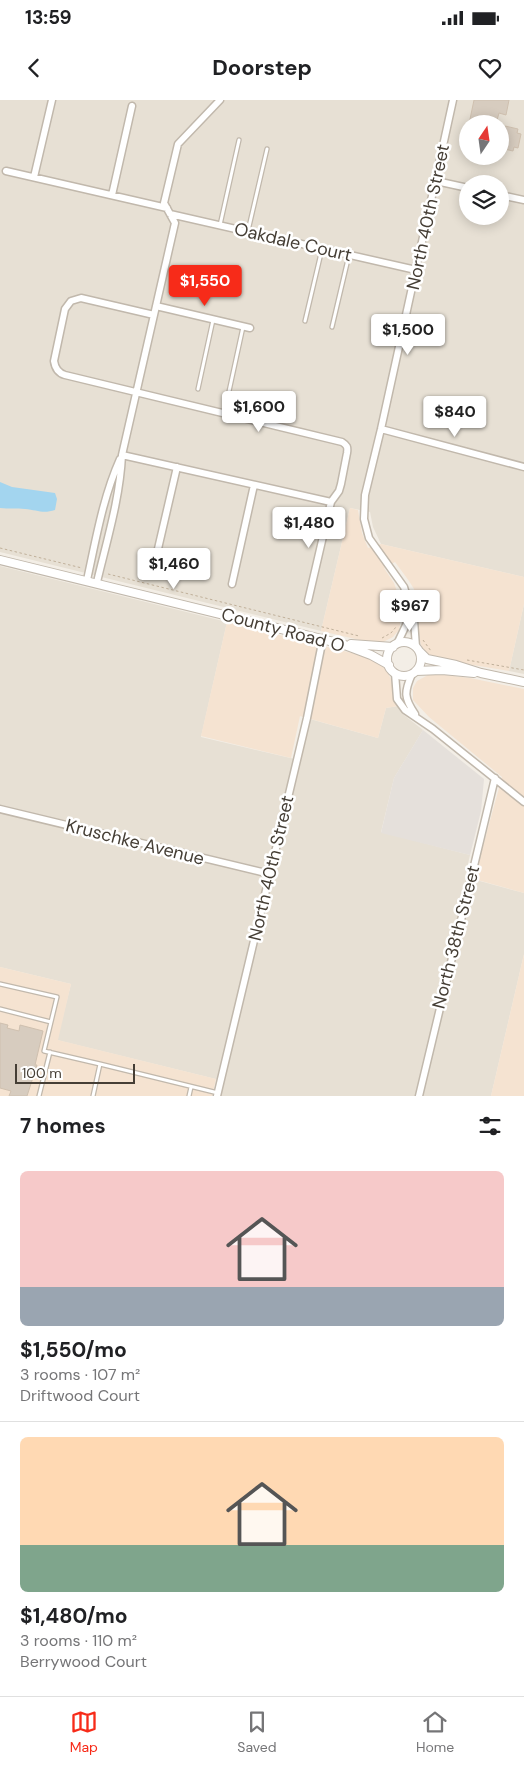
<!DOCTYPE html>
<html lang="en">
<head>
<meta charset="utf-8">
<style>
  :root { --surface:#fff; --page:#f2f2f2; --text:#202124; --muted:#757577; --line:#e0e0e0; --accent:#f72b19 }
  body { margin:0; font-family:"DM Sans",sans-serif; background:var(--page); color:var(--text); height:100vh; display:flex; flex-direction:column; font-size:19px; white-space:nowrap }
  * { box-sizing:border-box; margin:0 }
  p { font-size:16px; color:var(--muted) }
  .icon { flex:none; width:28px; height:28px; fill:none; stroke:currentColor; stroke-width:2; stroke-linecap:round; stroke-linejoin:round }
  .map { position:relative; height:996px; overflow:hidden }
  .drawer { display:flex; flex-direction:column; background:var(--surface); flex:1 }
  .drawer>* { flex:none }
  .needle { width:32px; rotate:13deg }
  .controls { position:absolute; left:459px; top:15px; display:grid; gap:10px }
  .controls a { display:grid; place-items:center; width:50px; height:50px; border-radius:50%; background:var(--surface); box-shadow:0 2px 12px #0003; font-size:25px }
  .scale { position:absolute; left:15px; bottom:12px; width:120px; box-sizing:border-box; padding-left:5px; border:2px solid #453e35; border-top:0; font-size:14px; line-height:18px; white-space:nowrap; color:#453e35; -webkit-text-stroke:4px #fff; paint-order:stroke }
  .price { position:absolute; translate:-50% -42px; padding:0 11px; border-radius:5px; background:#fff; color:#222; font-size:16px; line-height:32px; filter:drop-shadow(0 1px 2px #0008) }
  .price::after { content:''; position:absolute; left:50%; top:30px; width:15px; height:11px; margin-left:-8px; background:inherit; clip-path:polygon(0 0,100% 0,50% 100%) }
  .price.on { background:var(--accent); color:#fff }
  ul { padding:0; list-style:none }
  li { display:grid; align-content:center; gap:10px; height:265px; padding:0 20px }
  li+li { border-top:1px solid var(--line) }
  li span { display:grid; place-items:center; height:155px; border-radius:8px; color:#555 }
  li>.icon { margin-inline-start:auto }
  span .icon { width:90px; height:90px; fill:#fffc; stroke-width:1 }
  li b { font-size:21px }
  h2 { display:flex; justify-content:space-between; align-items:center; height:60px; padding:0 20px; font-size:21px }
  .status { display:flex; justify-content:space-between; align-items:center; height:35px; padding:0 25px; background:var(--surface); direction:ltr }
  .status svg { height:14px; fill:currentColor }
  header { display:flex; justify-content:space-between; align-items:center; height:65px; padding:0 20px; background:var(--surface); font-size:22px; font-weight:700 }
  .tab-bar { display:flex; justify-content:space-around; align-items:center; height:70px; border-top:1px solid var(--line); background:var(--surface); font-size:14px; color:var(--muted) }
  .tab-bar a { display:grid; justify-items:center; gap:2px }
  .tab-bar .on { color:var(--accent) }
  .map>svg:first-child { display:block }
</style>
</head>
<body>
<div class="status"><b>13:59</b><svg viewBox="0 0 49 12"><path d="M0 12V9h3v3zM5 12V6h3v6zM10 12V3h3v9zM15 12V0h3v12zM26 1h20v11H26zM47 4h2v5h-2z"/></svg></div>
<header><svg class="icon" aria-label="back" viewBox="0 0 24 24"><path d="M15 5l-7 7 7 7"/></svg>Doorstep<svg class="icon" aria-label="heart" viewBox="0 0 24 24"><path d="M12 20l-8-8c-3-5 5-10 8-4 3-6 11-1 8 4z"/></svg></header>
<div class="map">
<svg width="524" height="996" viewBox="0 0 524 996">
  <rect width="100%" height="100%" fill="#f3eee6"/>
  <path fill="#e7e0d4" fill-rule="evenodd" d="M0,0H524V477L381,444L373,427L370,412L350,408L321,531L0,452ZM468,24H500V56H468ZM468,84H500V116H468Z
    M0,466L227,522L201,637L299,660L310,619L378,638L386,608L398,606L404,615L423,630L394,678L381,732L470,755L465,777L524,793V854L491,996H220L224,981L57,940L71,884L0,867Z
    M524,504V574L509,571Z"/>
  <path fill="#f5e3d1" d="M350,408L358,410L362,433L368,448L381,444L524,477V504L509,571L437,559L427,554L421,545L419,536V515L414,489L409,481L395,462L384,468L394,483L401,503L400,525L399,530L393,537L381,543L368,542L321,531Z
    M227,522L372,558L383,564L391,579L398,606L386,608L378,638L300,616L291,658L201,636Z
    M437,574L470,578L524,589V793L474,779L502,677L429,617L413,600V588L417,581L428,575Z
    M524,854V996H491Z
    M0,867L71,884L58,940L216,979L212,996H0Z"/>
  <path fill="#e5e0db" d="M423,630L484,679L481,711L470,755L381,733L394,678Z"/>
  <path fill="#a3d5ef" d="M0,382L12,387L55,393L57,399L55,410C43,414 37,410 25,409C17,408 9,409 0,408Z"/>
  <path fill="#d7ccbf" stroke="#cfc0af" d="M474,0H509L506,15L499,13L496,24H469Z
    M505,26L518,29L517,33L521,34L518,48L514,47L513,51L500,48V29L504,30Z
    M0,923L8,925L7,928L19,931L20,925L43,931L35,965H37L27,996H9L11,991L0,988Z"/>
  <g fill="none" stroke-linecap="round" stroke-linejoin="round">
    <defs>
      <path id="service" d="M220,125L239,40
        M248,131L267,49
        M305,221L322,149
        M332,227L349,155
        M198,289L213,220
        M228,296L243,227
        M0,884L57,897L44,951L100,964
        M0,909L51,922
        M39,996L50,952
        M93,996L100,964L218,993
        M189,996L191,987"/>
      <path id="minor" d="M6,71L167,108
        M34,77L52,0
        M436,81L468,88
        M112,95L132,6
        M500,95L524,100
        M170,114L416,170
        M156,206L250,228
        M154,215L81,198L71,201L65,209L54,261C55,268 58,273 65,275L342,342C347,345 348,347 347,353L341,384L339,391L331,402L308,501
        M381,329L524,367
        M122,355L331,402
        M154,466L177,367
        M87,480C96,439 103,397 120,359
        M97,482C107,440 120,398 122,355L175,123L164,103L178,44L220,0
        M232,484L254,385
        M397,544L407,523L408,506
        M416,547L414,520L404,487L369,438L364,419L365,395L381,329L453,0
        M395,573L397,599L405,610L433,629L524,702
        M412,574C404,592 404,598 415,614
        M0,709L270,774
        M217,996L307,618L323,538
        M419,996L495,678"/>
      <path id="tertiary" d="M0,460L342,544L371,555L389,565
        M387 559a17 17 0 1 1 34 0a17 17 0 1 1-34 0Z
        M351,544L393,547
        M420,552L427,559L456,565L481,573L524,582
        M416,571L442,570L474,573"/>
    </defs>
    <use href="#service" stroke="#c1b8ac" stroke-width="5.5"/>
    <use href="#minor" stroke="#c1b8ac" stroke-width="9"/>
    <use href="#tertiary" stroke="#c1b8ac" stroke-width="10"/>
    <path stroke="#c0b09a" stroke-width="1" stroke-dasharray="2.5 2.5" stroke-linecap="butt" d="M0,448L82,468
      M108,474L359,536
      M382,538L391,533L396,527
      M423,540L431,551
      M467,560L524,570"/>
    <use href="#service" stroke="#fff" stroke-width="3"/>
    <use href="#minor" stroke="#fff" stroke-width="6"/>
    <use href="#tertiary" stroke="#fff" stroke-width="8"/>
  </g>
  <g text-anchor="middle" stroke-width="5" stroke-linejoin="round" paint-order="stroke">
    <g font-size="18" fill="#453e35" stroke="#fff">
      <text transform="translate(428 117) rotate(-78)" y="6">North 40th Street</text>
      <text transform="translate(293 142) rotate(13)" y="6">Oakdale Court</text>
      <text transform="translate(283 530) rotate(15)" y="6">County Road O</text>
      <text transform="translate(135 742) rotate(14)" y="6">Kruschke Avenue</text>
      <text transform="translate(271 768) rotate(-77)" y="6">North 40th Street</text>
      <text transform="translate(456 837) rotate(-76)" y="6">North 38th Street</text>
    </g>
  </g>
</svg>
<div class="controls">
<a><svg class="needle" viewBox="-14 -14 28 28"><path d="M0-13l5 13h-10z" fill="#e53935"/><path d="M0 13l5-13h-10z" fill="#757577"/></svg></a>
<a><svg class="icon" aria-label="layers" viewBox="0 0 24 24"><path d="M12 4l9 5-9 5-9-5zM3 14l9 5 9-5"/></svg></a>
</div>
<div class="scale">100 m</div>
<b class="price on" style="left:205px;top:207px">$1,550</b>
<b class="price" style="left:408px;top:256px">$1,500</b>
<b class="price" style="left:259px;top:333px">$1,600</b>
<b class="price" style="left:455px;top:338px">$840</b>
<b class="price" style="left:309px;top:449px">$1,480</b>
<b class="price" style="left:174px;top:490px">$1,460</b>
<b class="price" style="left:410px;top:532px">$967</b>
</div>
<section class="drawer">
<h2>7 homes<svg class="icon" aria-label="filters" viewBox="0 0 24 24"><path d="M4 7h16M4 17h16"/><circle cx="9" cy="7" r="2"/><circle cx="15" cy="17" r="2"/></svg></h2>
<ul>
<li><span style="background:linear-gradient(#f6c9c9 75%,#9aa5b1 0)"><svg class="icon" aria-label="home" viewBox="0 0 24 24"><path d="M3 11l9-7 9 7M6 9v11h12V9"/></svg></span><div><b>$1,550/mo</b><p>3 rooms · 107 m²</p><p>Driftwood Court</p></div></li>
<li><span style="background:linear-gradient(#ffd9b3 70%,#7fa58c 0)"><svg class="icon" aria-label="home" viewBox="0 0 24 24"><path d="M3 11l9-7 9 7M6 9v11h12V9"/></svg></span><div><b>$1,480/mo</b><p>3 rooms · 110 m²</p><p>Berrywood Court</p></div></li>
</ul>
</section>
<nav class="tab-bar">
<a class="on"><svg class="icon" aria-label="map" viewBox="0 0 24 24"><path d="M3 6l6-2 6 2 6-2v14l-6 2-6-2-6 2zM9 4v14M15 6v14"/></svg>Map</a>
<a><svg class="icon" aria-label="saved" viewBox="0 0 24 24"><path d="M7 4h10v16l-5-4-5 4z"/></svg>Saved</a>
<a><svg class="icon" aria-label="home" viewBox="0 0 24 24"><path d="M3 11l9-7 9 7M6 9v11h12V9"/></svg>Home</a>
</nav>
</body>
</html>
